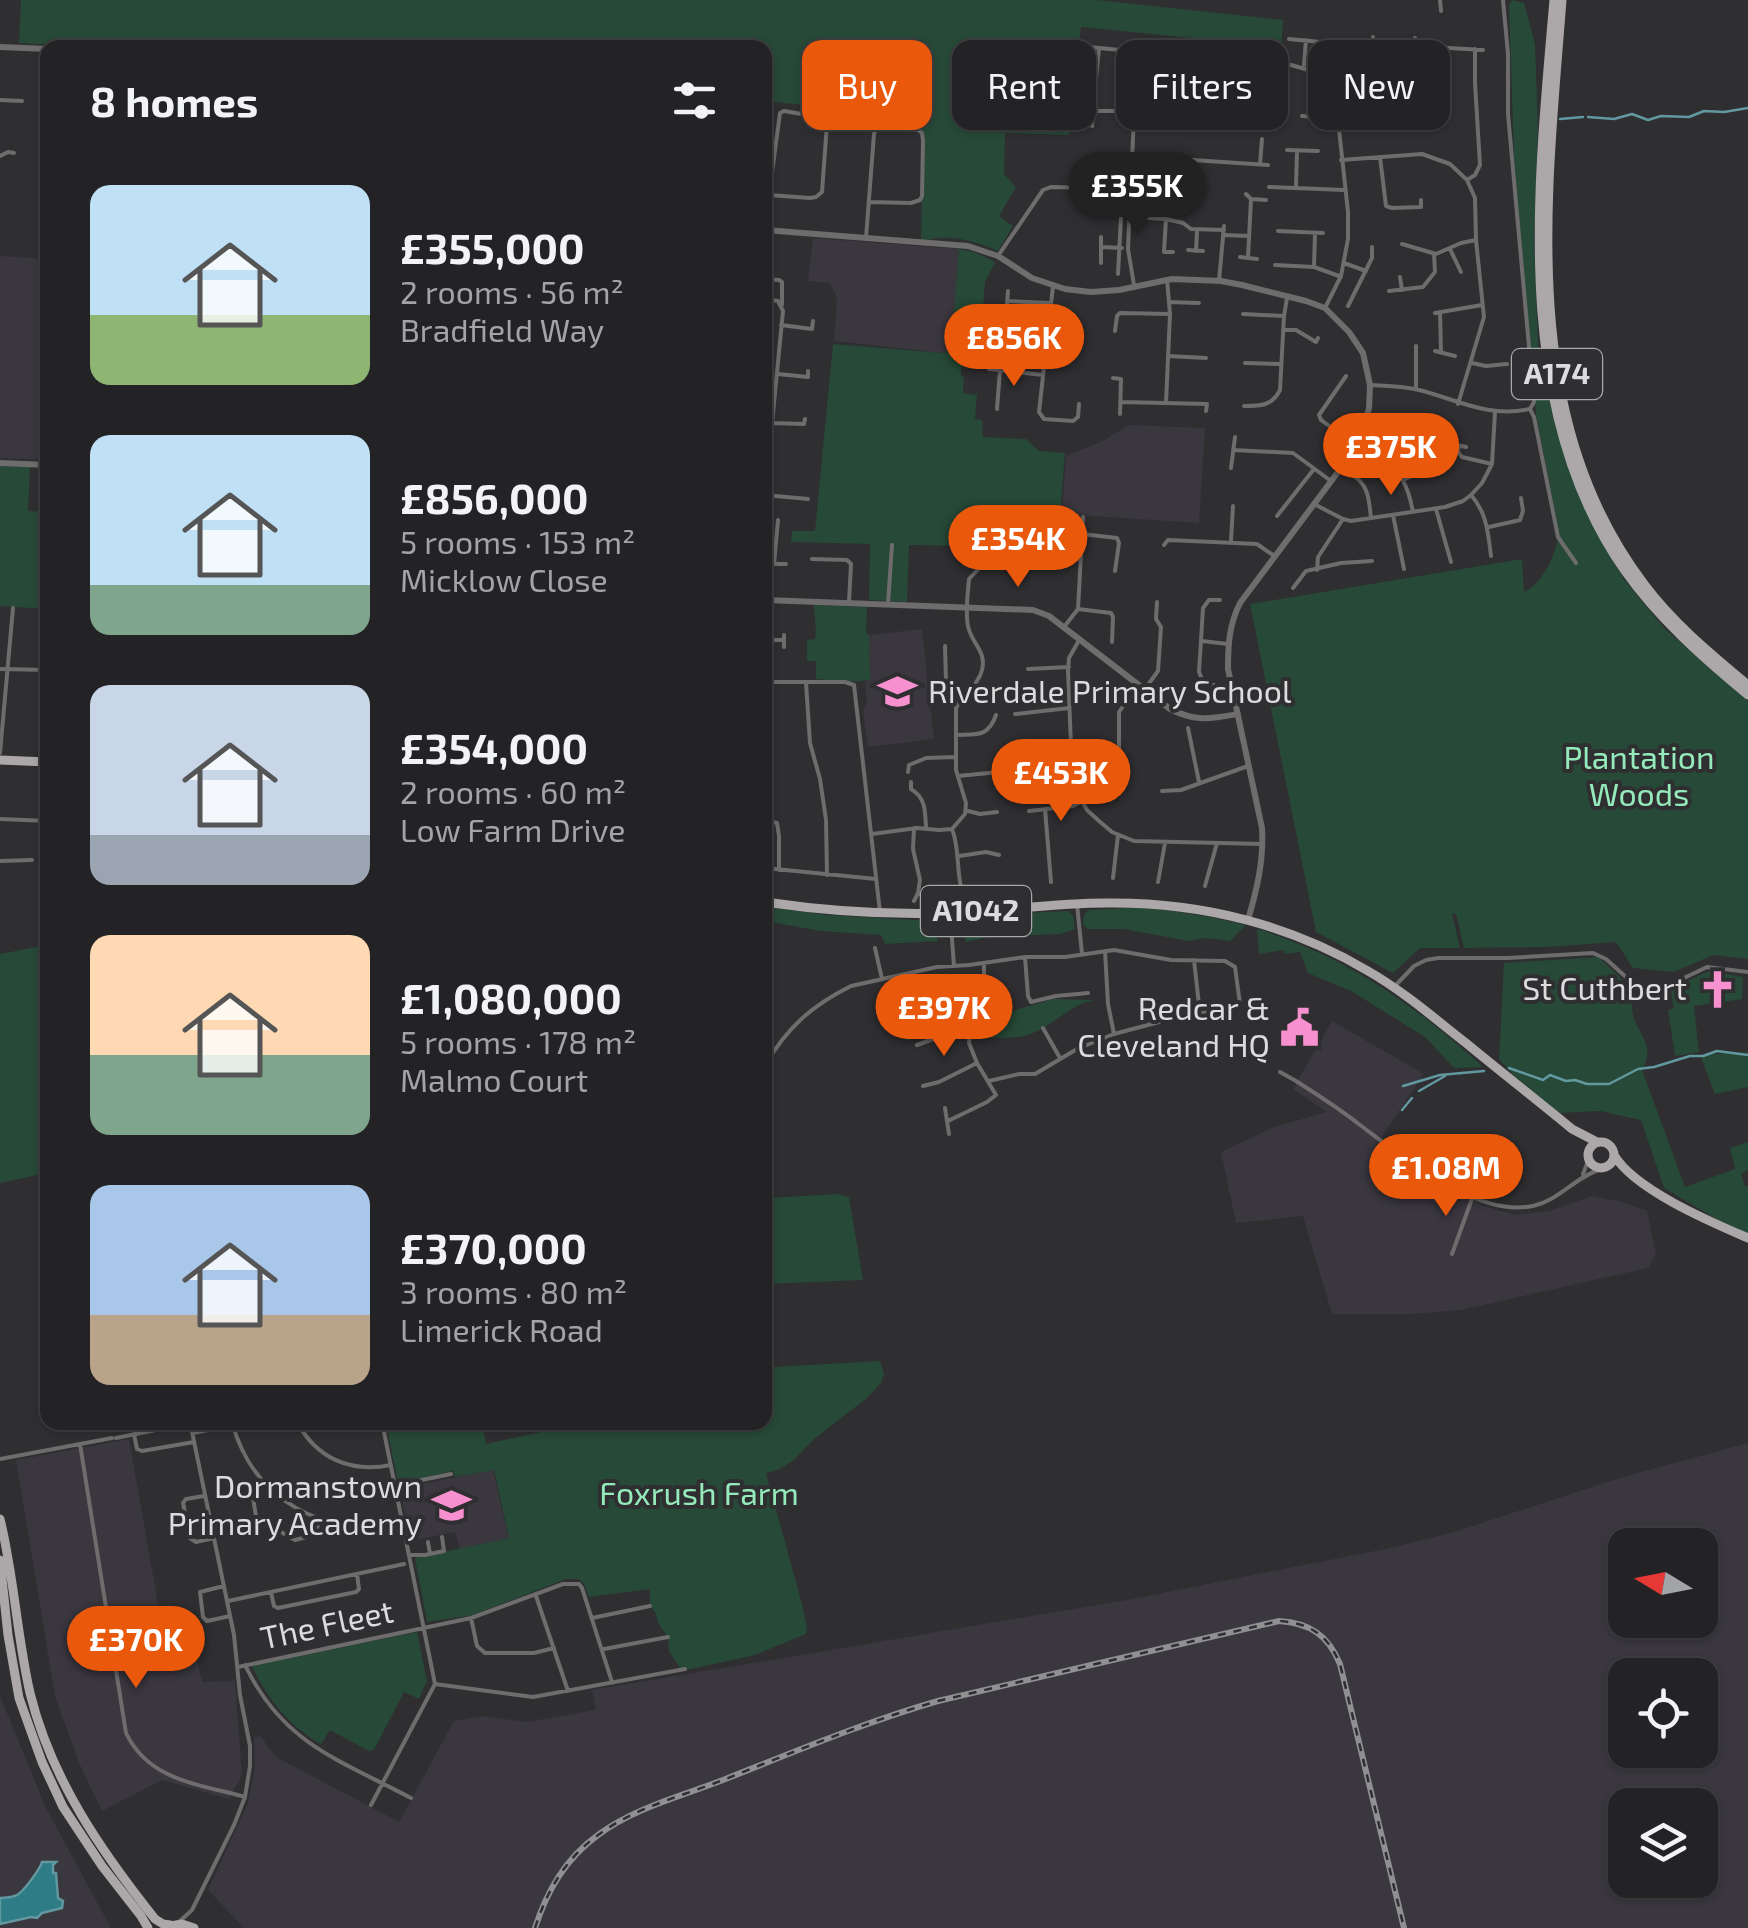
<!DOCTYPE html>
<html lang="en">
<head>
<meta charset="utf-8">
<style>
  :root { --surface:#232225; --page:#2f2f32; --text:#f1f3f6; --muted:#a3a4a7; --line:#403f42; --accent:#ea580c }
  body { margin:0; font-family:"Exo 2",sans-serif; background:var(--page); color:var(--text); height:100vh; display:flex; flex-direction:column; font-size:38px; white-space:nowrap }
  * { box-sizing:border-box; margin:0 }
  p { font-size:32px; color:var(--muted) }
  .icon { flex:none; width:55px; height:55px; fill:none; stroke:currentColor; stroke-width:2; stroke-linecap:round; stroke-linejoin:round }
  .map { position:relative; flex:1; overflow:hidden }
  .panel { position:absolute; left:40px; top:40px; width:732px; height:1390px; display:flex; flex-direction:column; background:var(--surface); border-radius:20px; box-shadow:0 2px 8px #0004,0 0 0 2px var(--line) }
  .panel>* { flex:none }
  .top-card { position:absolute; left:802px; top:40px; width:795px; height:90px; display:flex; gap:20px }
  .needle { width:65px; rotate:280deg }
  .controls { position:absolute; left:1608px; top:1528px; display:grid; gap:20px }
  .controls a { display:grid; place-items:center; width:110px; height:110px; border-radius:20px; background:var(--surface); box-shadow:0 2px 8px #0004,0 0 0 2px var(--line); font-size:50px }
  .price { position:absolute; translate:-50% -85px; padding:0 22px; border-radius:35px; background:var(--accent); color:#fff; font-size:32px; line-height:65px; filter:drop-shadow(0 2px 5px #0008) }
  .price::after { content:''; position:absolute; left:50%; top:60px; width:30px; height:22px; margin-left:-15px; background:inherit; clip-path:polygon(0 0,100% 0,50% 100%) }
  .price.selected { background:#222; color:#fff }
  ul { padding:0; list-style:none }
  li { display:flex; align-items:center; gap:30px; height:250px; padding:0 50px }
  li span { display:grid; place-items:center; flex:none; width:280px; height:200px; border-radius:20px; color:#555 }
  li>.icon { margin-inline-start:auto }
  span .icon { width:120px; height:120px; fill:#fffc; stroke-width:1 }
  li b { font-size:42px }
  h2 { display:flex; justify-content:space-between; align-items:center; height:120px; padding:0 50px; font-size:42px }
  .tag { padding:0 35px; border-radius:20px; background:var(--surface); box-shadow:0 2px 8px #0004,0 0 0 2px var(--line); font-size:35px; line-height:90px }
  .tag.selected { background:var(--accent); color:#fff }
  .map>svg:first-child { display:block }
</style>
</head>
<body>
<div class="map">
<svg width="1748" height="1928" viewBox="0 0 1748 1928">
  <rect width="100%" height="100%" fill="#2f2e31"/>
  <path fill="#3a373f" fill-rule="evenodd" d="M813,238L959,249L952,350L942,353L834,341L837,298L830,283L808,281Z
    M0,256L47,259V460L0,458Z
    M1128,425L1205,428L1199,523L1062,514L1066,456L1105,440Z
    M922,629L934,739L868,747L863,712L867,703L865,681L870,679L869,635Z
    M1332,1021L1424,1074L1376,1145L1483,1206L1516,1215L1550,1211L1592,1196L1622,1202L1647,1211L1656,1254L1648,1268L1461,1310L1413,1314H1332L1303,1216L1236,1223L1221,1152L1274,1127L1327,1112L1293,1089Z
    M129,1439L163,1632L198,1663L202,1682L235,1681L242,1775L229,1799L162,1780L102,1811L80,1765L55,1697L16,1460Z
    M1748,1443V1928H244L208,1890L248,1803L255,1767L254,1738L261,1736L269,1749L278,1758L399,1822L454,1721L482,1716L526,1722L596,1710L592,1690L1127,1600L1390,1548L1454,1532L1623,1477ZM1625,1545H1700V1620H1625ZM1625,1675H1700V1750H1625ZM1625,1805H1700V1880H1625Z
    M493,1470L509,1540L460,1550L455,1532L410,1541L400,1488Z
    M0,1696L46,1808L111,1928H0Z"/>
  <path fill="#274937" d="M21,0H1097L1283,20L1281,47L1081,27L1069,135L1005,133L1004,174L1016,187L999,216L1013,226L998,251C976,241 945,232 921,242L923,137L918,130L883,126L876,129L875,124L883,113L765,101V48H110L19,43Z
    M1512,0L1524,3L1535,44L1538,126L1534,242L1539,363L1563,449L1589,518L1623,578L1665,629L1748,701V959L1713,955L1674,972L1633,968L1616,942L1546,947L1464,948L1456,914H1452L1460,948H1420L1393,973L1316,932L1250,604L1522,559L1524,592C1544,583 1555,554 1559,534L1536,414L1525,297L1514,156L1509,5Z
    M959,249L974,252L995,262L985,282L980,349H963L961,376L964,377L963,393L977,395L975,419L982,420L983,437L1026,439L1039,451L1065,453L1060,514L1020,531L988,530L966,546L909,545L907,602L869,600L870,544L791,542L792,531H815L833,344L942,353L951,350Z
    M0,466L30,467L28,511L47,512V609L0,606Z
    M814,605L867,607L866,633L869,635L870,680C852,683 835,680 816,679V661H807V640L815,639C817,627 814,617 814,605Z
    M765,906L826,915L932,921L938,941L885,944L881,935L821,931L765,921Z
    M1146,907L1210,917L1246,925L1230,941L1206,938L1189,941L1124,929H1088L1083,925L1084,915L1088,910Z
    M1068,911L1073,915L1075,929L1060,934L988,937L966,942L963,933L956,932L957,920L1002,914Z
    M1257,929C1346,956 1415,1005 1483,1067L1454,1068L1425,1037L1351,991L1308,973L1300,952L1285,954L1283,950L1259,954Z
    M47,945V1173L0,1183V954Z
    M1599,957C1608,967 1620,976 1628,986C1635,995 1632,1000 1632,1009C1634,1033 1658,1043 1642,1070L1685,1187L1735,1169L1730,1148L1748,1142V1170L1741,1174L1745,1186H1748V1235L1737,1231L1664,1188L1641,1120L1600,1111L1559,1113L1514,1076L1499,1059L1504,963Z
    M1709,971L1743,977L1742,999L1694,1006L1699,1052L1675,1056L1668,1010L1674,1008L1670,989Z
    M1054,999L1094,1000C1069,1005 1052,1027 1028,1035C1011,1040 988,1037 970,1037V1030L937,1034L905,1041V1020L942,1012H970L984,1007L1012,1011Z
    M1748,1052V1087L1715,1094L1700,1055Z
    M765,1176L768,1198L838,1194L849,1197L863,1280L765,1284Z
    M880,1361L884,1374L881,1383L867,1398L814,1439L794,1460L778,1470L766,1473L802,1604L807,1628L806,1634L755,1655L682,1671L669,1651L668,1637L658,1623L656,1613L650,1606V1589L589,1597L584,1584L579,1579H566L473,1615L427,1622L415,1558L509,1538L494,1470L455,1477L453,1471L398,1483L386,1423H482L486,1444L555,1429L511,1432L500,1423L765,1422V1366L774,1367Z
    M417,1632L427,1681L419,1699L404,1692L374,1750L369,1751L330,1730L321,1744C290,1727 267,1698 252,1666Z"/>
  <path fill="#2d7c86" stroke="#6298a0" stroke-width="2.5" d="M42,1862H56L53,1865V1873H56L58,1898L63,1901L62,1908L42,1913L37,1918L31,1917L0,1924V1898C4,1898 14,1897 17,1895C24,1891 40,1869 42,1862Z"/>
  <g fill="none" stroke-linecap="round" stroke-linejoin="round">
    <path stroke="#6298a0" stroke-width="2.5" d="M1588,117L1614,119L1632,114L1648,120L1661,116L1689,117L1704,111L1724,112L1748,108
      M1560,119L1583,117
      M1509,1068L1543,1080L1550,1075L1566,1081L1575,1080L1587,1084H1609L1638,1069L1654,1067L1690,1056H1703L1717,1051L1748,1055
      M1403,1086L1440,1075L1484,1071
      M1419,1091L1445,1076
      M1402,1110L1412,1098"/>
    <path stroke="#6e6c6c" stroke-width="4" d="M1440,0L1441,11
      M1503,0L1508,54V114L1534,402L1530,409L1534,417L1558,537L1576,563
      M1373,37L1378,101
      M1415,38L1420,99
      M1289,39L1374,47
      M1416,46L1483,50
      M1088,47L1099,48
      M1188,57L1229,60L1237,71
      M1304,65L1306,40
      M1130,66V72H1162
      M1188,71L1189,45
      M1149,72L1152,42
      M1216,84L1222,95L1219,122
      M1262,96L1276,98
      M1269,97L1275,64
      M0,100L22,101
      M1403,100L1431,99
      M1363,102L1392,100
      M1134,116L1143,111L1183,105L1248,64L1255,62L1291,65L1312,71L1320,76L1327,83L1336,102L1348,212V239L1341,276L1325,308
      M1134,116L1128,249L1134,285
      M1134,116L1125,111H1093L1099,48L1151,53
      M1302,116L1337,119
      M1210,121L1224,123
      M1092,126L1093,111
      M1287,150L1318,151
      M0,156L8,152L14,153
      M1132,156L1268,165
      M1380,157L1386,206L1392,208L1421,207V200
      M1173,159L1172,176L1168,185L1164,252H1173
      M1341,160L1422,154L1450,164L1467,180L1475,198L1476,240L1484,317L1458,404
      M1260,164L1262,139
      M1467,180L1475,175L1480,165L1475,83V49
      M1296,186L1297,151
      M1269,187L1344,190
      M1246,194L1251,199L1266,200
      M1168,197L1190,199
      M1190,206L1191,192
      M1129,217L1166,219L1183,223L1191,229L1224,230
      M48,229L43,236L48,240
      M766,230L769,195L810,198L816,197L822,192L827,124L825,118L784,111L780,113L769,195
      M1278,231L1323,233
      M1224,235L1249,236
      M866,238L874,134L876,129L883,126L918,130L922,133L923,141L922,196L920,200L911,203L869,202
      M1402,244L1436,254L1461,243L1476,240
      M1102,247L1122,248
      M1450,249L1461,272
      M1188,250L1203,251
      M1196,251L1197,231
      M998,256L1043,190L1051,187L1091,188L1092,176
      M1240,257L1257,259
      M1248,258L1251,199
      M1101,263V237
      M1344,263L1366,271
      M1275,265L1314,267L1339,276
      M1314,267L1315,233
      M1118,274L1122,198
      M1400,277L1402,290
      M765,279L779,280L782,282V305
      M1219,281L1224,226
      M1053,286L1039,412L1044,419L1073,421L1078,417L1079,404
      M1389,291L1423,287L1435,272L1434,254
      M765,299L778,301L783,311L765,495
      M1007,301L1050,303
      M1169,302L1199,303
      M1348,306L1372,258V247
      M1049,309L1068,311V317
      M1440,312L1441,352
      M1435,313L1482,305
      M1243,314L1283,316
      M1006,316L1008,291
      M781,325L812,329L813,321
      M1283,330H1296L1316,342L1318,338
      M1115,331L1117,316L1120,313L1170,314
      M1435,351L1455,356
      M1168,356L1206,358
      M1045,358L1067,360L1068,353
      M1245,363L1280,364
      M1472,363L1486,366L1507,364
      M989,369L1043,375
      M778,374L808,377V371
      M1346,376L1319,415L1321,420L1357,446
      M1113,378L1121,379L1120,414
      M1370,385C1386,386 1403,386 1419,390C1459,400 1487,418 1530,409
      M1416,389V346
      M1121,402L1207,404L1206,411
      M1166,403L1170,314L1167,279
      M1244,406C1261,406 1272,406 1280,390L1284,316L1287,298
      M997,409L1000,370
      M773,423L804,424L805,419
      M1377,435L1393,445
      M1413,435C1381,440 1391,459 1402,479C1408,489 1411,501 1413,512
      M1452,444L1466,447
      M1459,446L1458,452L1462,457L1492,464
      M1233,450L1293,453L1331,481
      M1424,463L1425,470L1430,473
      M1231,468L1235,437
      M1352,475C1369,484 1369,501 1371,518
      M1403,480L1425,470
      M765,495L808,499
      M1471,495C1487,513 1488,533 1491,556
      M1314,504L1343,519L1351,521L1445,507L1463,501L1471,495L1482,483L1492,464L1495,412
      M41,508H48
      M1436,509L1451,562
      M1393,515L1404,569
      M1277,516L1314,469
      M1489,527L1520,520L1523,511L1521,498
      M1082,534L1117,538L1119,543L1115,571
      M1231,541L1233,506
      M1164,545L1168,540L1257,544L1273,555
      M812,559L847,560L851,564L849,602
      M765,564H786
      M774,564L778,520
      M1317,570L1318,557L1343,519
      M1293,588L1306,571L1341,563L1372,561
      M888,604L892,545
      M1078,609L1111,613L1113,617L1112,642
      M1064,627L1078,609L1083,517
      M765,640H784
      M1202,641L1228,644
      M1078,642L1069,658L1068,671L1072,770L1082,801L1087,810L1099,821L1112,832L1134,841L1263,844
      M945,646L946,681L963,698
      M784,647V635
      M0,669L48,670
      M1028,669L1069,667
      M765,682H845L854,685L880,912
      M806,683L810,743L820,779L826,820L827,875
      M1214,685L1204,684L1199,672L1203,608L1209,600H1220
      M1145,689L1158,671L1161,627L1156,619L1157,602
      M1015,714L1069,708
      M1188,728L1199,782
      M956,735C976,734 988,738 996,715
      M0,753L13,608
      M1018,762L1071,756
      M1119,763V712L1138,684
      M908,772L909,765L926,758L955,757
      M958,776L999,772L1005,761
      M911,782V789C926,798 925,811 926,827
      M1162,791L1181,790L1248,766
      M1045,809L1051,882
      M968,811L980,814L997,812
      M1029,811L1073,806L1082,801
      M0,819L48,821
      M765,820L777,823L779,836V870
      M914,828L913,849L920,880L918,893
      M952,829C960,849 956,870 962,891
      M872,834L917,828L939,830L952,829L965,814L966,803L956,770V708C963,694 978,686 982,670C987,651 971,643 968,626C965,611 968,593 969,579L985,562H1036
      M959,856L986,852L999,855
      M0,861L32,860
      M765,868L876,879
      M1113,878L1118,835
      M1158,882L1165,843
      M1205,886L1217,843
      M914,901L918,893L927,896
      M1077,904L1082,954
      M950,912L954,966
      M875,948L882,979
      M1105,951L1108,1004L1114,1034
      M1025,957L1028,996L1031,1002L1056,996L1088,993
      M1194,960L1200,1014
      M1394,987L1414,966L1426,960L1438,958H1507L1593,953L1606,959L1637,987L1649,991L1661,989L1707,967L1748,972
      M911,1013L953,1006L975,1009
      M1182,1017L1214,1011
      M1043,1028L1060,1058
      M917,1045L950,1033L969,1032
      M765,1065C788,1027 811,1006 851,986L937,967L969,965L1025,957H1065L1114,950L1171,960L1225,961L1235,967L1240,1004L1226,1006
      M1280,1072L1296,1081C1318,1095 1340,1109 1360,1125C1403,1157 1477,1218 1533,1206C1560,1200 1575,1177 1601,1169
      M989,1081L1019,1074H1035L1077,1049L1114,1034L1159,1022L1156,999
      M923,1086L939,1082L977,1063
      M945,1108L949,1134
      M948,1121L987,1102L996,1095L977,1063L969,1043L971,1023L984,988V963
      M1583,1174L1588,1161
      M1452,1254L1473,1196
      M232,1422C253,1501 325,1538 402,1524
      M297,1422C317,1459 351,1473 391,1465
      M193,1433L232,1425
      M134,1434L137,1449L142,1451L194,1442
      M116,1438L190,1423
      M80,1444L126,1733C149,1781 199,1784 245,1797
      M0,1459L112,1438
      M264,1484L253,1498L256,1516L260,1520L295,1540L314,1535L320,1520
      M397,1485L451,1474
      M204,1496L186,1499L183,1503L190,1538L196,1542L214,1538
      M428,1542L430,1554
      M409,1555H425L444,1551L442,1537
      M224,1586L200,1592L203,1617L207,1621L230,1616
      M271,1592L274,1606L278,1608L356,1592L359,1589L357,1574
      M536,1596L568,1691
      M228,1601L404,1564
      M471,1618L477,1646L485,1653H534L554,1648
      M592,1618L650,1606
      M604,1649L668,1637
      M245,1665C283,1744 338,1759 411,1798
      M238,1667L471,1618L563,1584H579L582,1588L612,1682
      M435,1684L533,1697L685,1669
      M371,1805L435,1684L382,1422
      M180,1921L192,1910L234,1825L245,1797L250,1766V1746L240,1695L234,1635L190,1422"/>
    <path stroke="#6e6c6c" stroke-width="6" d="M0,47L48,49
      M765,230L968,246L998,256L1032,278L1065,289L1091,292L1119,290L1172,279L1221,281L1242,285L1306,301L1325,308L1349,332L1363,353L1370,385L1369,408L1359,444L1240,603C1229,625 1228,645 1228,669L1262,828C1264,860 1257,889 1248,920
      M0,463L48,465
      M765,600L1033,610L1049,616L1170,709C1196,722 1210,719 1238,714"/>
    <path stroke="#aca8a9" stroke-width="9" d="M1554,0C1538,185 1511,409 1625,571C1659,619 1703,658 1748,695
      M1562,0C1547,196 1517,416 1644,584C1673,623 1711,654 1748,685
      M0,760L48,762
      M765,902C833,912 902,916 970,912C1018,909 1066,902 1114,903C1203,903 1291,925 1368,971C1403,991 1434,1018 1466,1043C1501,1072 1537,1100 1572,1129L1597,1142
      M1588 1155a13 13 0 1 1 26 0a13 13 0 1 1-26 0Z
      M1614,1155C1635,1190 1711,1222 1748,1238
      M0,1519C14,1576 17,1636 30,1693C51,1779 101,1851 155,1919L163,1924L170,1925
      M0,1560L8,1635L19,1698L42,1762L63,1807L102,1866L141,1916L148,1928
      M165,1927L182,1924L194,1928"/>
    <defs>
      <path id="rail" d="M535,1928C547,1891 565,1859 598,1835C634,1808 682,1796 723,1780C794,1752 865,1722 938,1701L1279,1621C1310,1623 1328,1635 1340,1664L1404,1928"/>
    </defs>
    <use href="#rail" stroke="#908f92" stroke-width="6"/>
    <use href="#rail" stroke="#2f2e31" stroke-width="2.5" stroke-dasharray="8" stroke-linecap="butt"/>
  </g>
  <defs>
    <symbol id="school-bare" viewBox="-9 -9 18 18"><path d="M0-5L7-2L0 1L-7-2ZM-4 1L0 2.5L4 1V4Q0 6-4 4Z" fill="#f790ce" stroke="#2f2e31" stroke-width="2.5" paint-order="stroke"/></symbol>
    <symbol id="church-bare" viewBox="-9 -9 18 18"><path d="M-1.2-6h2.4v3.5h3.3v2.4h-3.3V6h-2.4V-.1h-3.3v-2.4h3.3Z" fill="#f790ce" stroke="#2f2e31" stroke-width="2.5" paint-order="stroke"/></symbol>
    <symbol id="civic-bare" viewBox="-9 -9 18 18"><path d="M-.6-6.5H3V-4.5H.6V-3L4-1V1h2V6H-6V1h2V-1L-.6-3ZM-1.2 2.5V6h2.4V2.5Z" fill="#f790ce" stroke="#2f2e31" stroke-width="2.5" paint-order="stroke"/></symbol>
  </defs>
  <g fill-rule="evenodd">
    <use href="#school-bare" x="870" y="664" width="55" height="55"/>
    <use href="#church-bare" x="1690" y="962" width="55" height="55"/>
    <use href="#civic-bare" x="1272" y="1000" width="55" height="55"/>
    <use href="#school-bare" x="424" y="1478" width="55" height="55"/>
  </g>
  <g text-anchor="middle" stroke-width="8" stroke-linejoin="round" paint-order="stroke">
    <g fill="#2f2e31" stroke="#a8a7a9" stroke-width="2.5">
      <rect x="1512" y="349" width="90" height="50" rx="8"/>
      <rect x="921" y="886" width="110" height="50" rx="8"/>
    </g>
    <g font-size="30" font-weight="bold" fill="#dcdbdd">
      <text x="1557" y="384">A174</text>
      <text x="976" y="921">A1042</text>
    </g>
    <g font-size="32" fill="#dcdbdd" stroke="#2f2e31" text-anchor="end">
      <text x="928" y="703" text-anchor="start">Riverdale Primary School</text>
      <text x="1687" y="1000">St Cuthbert</text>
      <text x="1270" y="1020">Redcar &amp;<tspan x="1270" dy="37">Cleveland HQ</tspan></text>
      <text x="422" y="1498">Dormanstown<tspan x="422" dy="37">Primary Academy</tspan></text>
    </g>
    <g font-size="32" fill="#94eaba" stroke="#2f2e31">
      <text x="1639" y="769">Plantation<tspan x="1639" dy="37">Woods</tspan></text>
      <text x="699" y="1505">Foxrush Farm</text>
    </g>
    <g font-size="32" fill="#dcdbdd" stroke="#2f2e31">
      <text transform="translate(327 1625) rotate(-12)" y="11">The Fleet</text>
    </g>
  </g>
</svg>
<div class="controls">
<a><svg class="needle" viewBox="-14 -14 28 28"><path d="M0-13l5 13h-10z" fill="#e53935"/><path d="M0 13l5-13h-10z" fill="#a3a4a7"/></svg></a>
<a><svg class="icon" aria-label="locate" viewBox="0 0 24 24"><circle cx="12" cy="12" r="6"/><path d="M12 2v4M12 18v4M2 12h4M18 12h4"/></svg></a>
<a><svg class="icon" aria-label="layers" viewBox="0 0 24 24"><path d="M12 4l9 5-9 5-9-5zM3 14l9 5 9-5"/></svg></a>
</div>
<b class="price selected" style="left:1137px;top:237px">£355K</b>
<b class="price" style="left:1014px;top:389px">£856K</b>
<b class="price" style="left:1391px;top:498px">£375K</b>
<b class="price" style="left:1018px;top:590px">£354K</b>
<b class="price" style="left:1061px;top:824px">£453K</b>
<b class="price" style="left:944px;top:1059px">£397K</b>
<b class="price" style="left:1446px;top:1219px">£1.08M</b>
<b class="price" style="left:136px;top:1691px">£370K</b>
<div class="top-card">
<a class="tag selected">Buy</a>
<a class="tag">Rent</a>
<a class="tag">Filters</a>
<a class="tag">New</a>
</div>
<section class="panel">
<h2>8 homes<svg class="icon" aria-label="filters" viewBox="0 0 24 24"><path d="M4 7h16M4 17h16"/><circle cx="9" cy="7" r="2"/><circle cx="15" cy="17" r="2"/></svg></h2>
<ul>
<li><span style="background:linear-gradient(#bfe0f5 65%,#8fb573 0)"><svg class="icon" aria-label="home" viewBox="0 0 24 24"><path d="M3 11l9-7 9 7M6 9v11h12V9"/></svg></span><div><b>£355,000</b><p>2 rooms · 56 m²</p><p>Bradfield Way</p></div></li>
<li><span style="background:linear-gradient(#bfe0f5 75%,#7fa58c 0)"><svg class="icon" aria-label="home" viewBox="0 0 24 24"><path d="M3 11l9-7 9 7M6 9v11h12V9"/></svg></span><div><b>£856,000</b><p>5 rooms · 153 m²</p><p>Micklow Close</p></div></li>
<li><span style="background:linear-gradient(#c9d6e8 75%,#9aa5b1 0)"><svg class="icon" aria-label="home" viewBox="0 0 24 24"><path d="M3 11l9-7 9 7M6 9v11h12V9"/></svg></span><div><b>£354,000</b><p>2 rooms · 60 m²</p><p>Low Farm Drive</p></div></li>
<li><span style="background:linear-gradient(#ffd9b3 60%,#7fa58c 0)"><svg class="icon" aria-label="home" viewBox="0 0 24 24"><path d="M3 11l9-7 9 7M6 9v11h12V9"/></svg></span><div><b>£1,080,000</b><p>5 rooms · 178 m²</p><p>Malmo Court</p></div></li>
<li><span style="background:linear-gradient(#a9c7e8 65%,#b9a48a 0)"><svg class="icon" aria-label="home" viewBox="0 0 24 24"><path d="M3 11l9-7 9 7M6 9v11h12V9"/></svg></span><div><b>£370,000</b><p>3 rooms · 80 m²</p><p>Limerick Road</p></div></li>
</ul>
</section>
</div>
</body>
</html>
